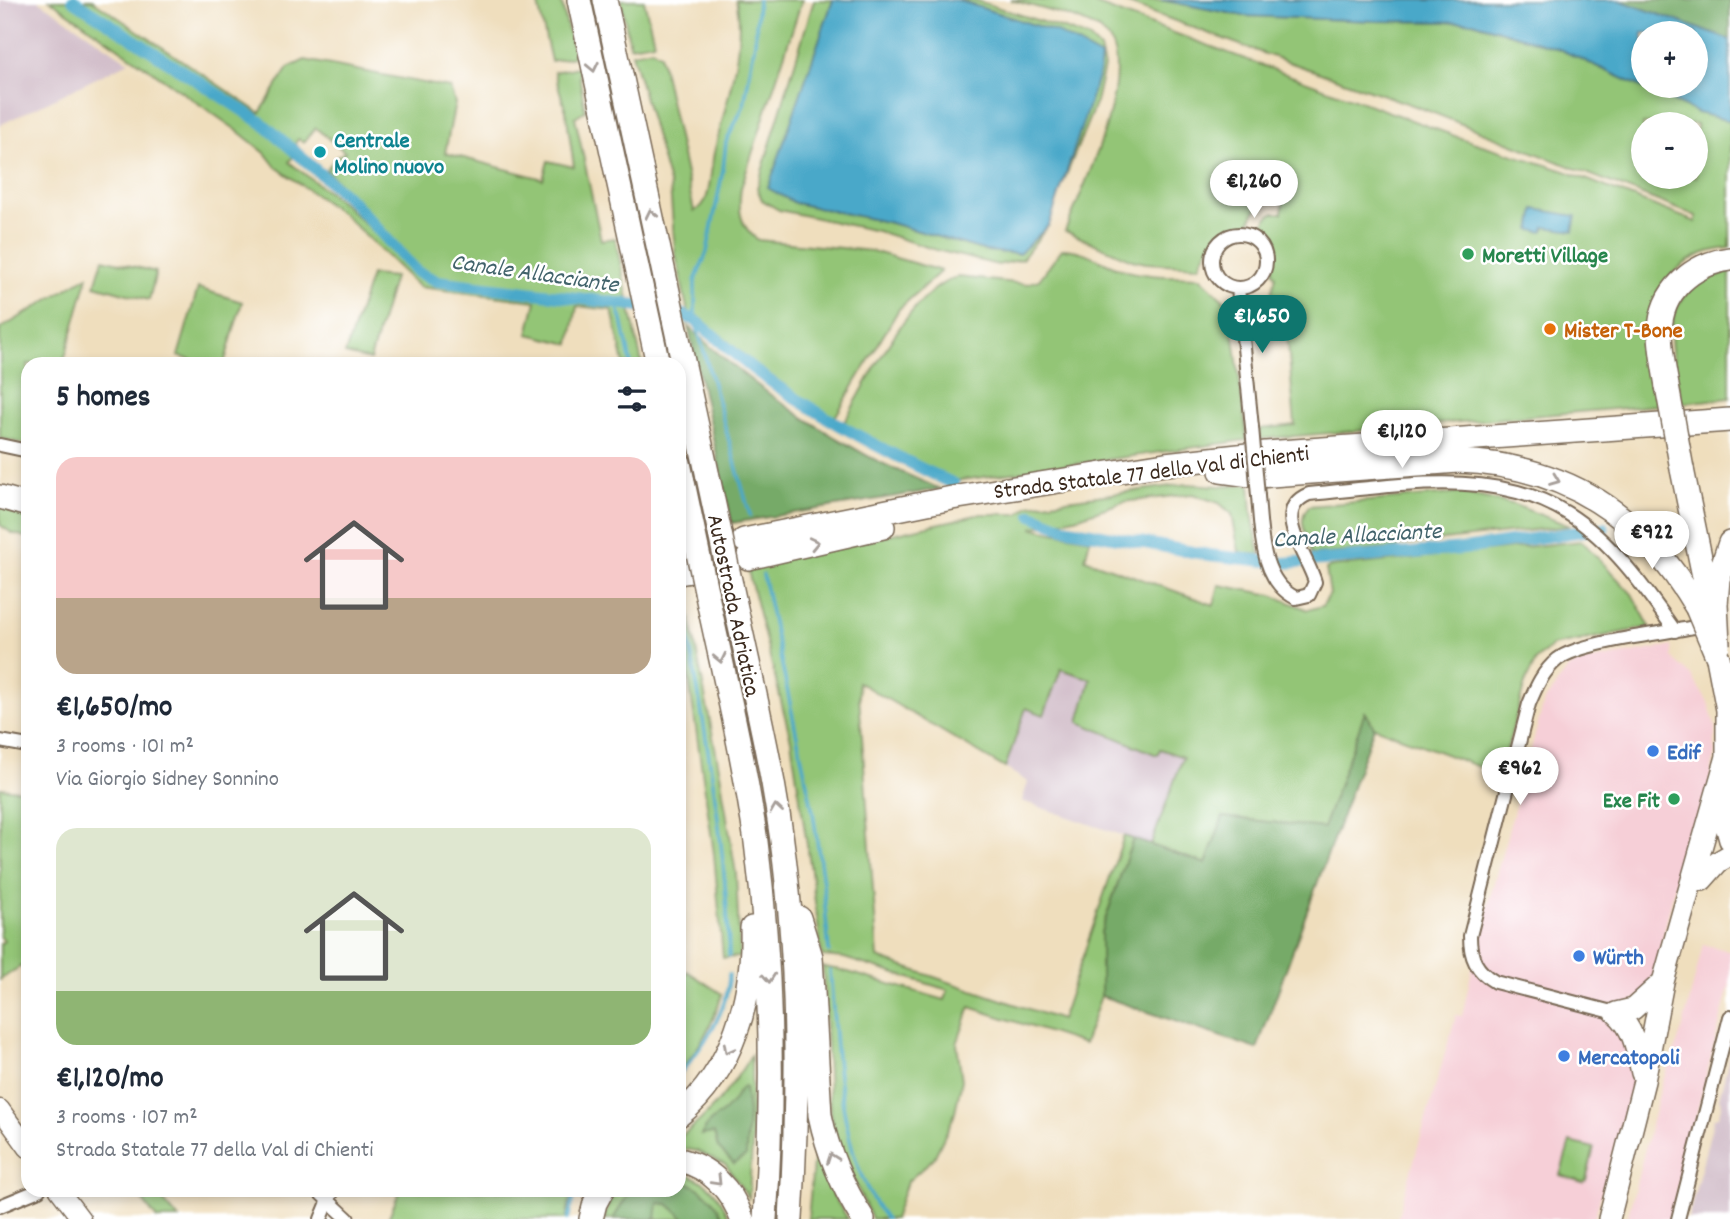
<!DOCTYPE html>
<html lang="en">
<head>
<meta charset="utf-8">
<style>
  :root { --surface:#fff; --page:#f2f2f3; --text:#1f2937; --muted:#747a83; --accent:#0f766e }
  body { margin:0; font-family:Dekko,sans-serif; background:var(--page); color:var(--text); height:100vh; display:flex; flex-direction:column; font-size:26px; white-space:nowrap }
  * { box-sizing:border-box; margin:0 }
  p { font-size:23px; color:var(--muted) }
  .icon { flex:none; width:38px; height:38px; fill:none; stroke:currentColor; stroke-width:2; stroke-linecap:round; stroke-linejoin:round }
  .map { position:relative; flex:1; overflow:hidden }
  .drawer { position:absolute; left:21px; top:357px; width:665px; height:840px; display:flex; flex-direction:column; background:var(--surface); border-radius:21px; box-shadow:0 4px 10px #0003 }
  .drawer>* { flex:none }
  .controls { position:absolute; left:1631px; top:21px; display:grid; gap:14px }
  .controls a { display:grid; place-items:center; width:77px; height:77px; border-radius:50%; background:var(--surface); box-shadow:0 4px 10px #0003; font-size:35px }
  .price { position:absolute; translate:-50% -60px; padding:0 16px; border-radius:24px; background:#fff; color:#222; font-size:23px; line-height:46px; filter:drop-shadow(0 2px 4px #0008) }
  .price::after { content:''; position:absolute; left:50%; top:42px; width:21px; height:16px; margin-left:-10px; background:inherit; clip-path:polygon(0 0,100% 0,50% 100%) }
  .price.active { background:var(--accent); color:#fff }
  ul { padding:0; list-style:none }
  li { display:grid; align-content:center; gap:14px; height:371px; padding:0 35px }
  li span { display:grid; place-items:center; height:217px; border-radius:21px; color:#555 }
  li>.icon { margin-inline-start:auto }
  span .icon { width:126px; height:126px; fill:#fffc; stroke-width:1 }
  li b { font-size:30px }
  h2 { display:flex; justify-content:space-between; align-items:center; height:84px; padding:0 35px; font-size:30px }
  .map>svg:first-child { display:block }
</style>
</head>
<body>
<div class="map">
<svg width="1730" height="1219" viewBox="0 0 1730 1219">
  <rect width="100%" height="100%" fill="#fff"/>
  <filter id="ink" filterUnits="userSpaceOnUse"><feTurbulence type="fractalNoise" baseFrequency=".0143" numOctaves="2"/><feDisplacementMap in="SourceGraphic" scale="14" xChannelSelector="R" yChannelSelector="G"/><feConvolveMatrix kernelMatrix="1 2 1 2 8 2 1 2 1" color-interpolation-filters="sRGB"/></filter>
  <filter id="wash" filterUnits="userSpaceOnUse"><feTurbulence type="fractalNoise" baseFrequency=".00686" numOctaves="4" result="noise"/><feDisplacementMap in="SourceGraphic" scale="28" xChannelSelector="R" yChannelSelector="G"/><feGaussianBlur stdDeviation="1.57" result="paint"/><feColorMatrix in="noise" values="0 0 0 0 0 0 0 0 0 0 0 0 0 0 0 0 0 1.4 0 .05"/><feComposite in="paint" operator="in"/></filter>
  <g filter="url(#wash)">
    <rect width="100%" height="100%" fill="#efdebd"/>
    <path fill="#f6cfd7" d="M1672,646V658L1691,675L1709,704L1715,727V753L1708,792L1696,831L1678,872L1654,976L1646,992L1631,1003L1636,1072L1594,1219H1397L1456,1015L1462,1016L1479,937L1544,702L1569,667L1585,661Z
      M1703,944L1730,951V983L1670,1219H1627L1661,1086L1683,1027Z"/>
    <path fill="#d1bdc9" d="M0,0H38L129,62L0,125Z
      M1061,669L1091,679L1079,722L1157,755L1159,748L1183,757L1151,845L1022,801L1028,782L1005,768L1026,707L1044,714Z
      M1730,1054V1219H1688L1714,1118L1718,1117L1722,1103L1719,1099Z"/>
    <path fill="#93c576" stroke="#67784a" stroke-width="2" fill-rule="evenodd" d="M50,0H92L260,113L288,68L305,60L450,88L455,103L445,153L543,179L548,161L574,167L566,111L554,72L578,67L585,111L575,117L601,240L615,238L642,364H624L612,310L577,306L570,344L528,334L536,301L419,287L345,216L276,167L265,153L235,129ZM316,128L345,152L336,157L326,170L388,234L386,243L345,205L289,162L299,149L295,144L298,139L304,142Z
      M537,0H561L574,57L551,61Z
      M621,0H644L654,42L630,46Z
      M736,0H802L741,188C738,209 739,226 758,240L872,251L941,271L899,309L834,419L758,367L698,316L688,313L675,251L670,187L632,53L652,49L660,54L694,211C701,208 705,204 707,196C711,182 711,167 714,153C724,110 747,43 736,0Z
      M814,0H833L769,188L795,203L891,223L986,251L1019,254L1049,225L1022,259L998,265L936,250L877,231L779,210L762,200L757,188Z
      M957,0H975L1067,30L1089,38L1100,49L1104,67L1096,102L1063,183L1088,102L1056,32Z
      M1011,0H1084L1463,139L1565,171L1696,222V216L1421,108L1254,50L1118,0H1161L1244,16L1374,21L1472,22L1557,48L1698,113L1730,121V248C1710,250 1695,255 1680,267C1633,305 1651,354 1659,405L1261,439L1259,429L1295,425L1284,299L1272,292L1276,276L1273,271L1275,256L1262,230L1266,219L1272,213H1282L1284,199C1258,200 1257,206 1247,228C1217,228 1211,241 1199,266L1146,263L1132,260L1065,231C1082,191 1142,66 1103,33C1086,18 1034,7 1011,0ZM1643,124H1696V177H1643Z
      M1062,249C1085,249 1102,263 1124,270C1148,277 1175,276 1200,277L1224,300L1233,328L1247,440L955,481L843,424C869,381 908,291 958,277L1026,284L1039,280Z
      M103,259L156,272L149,300L95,285Z
      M1730,272V398L1682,403C1669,344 1653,290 1730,272Z
      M371,275L394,277L370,360L345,354Z
      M88,276L63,364H28V445L0,438V329Z
      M198,288L242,302L224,364H205L178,356Z
      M1187,484L1220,486L1250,484L1252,514L1260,555L1239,552L1232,514L1219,503L1192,494L1123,502L1079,517L1032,528L1090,539L1085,559L1214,605L1219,585L1272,595L1308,610L1322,606L1330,594L1326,569L1331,567L1582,541L1632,594L1650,627L1552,646L1536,660L1525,683L1500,775L1374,727L1366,713L1323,828L1223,817L1206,864L1151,845L1183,757L1160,749L1157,755L1079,722L1091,679L1061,669L1044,715L1026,708L1005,768L858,682L878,958L1061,1020L1124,836L1133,839L1101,932V996L1084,1044L970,1007L957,1044L962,1080L954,1116L934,1158L907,1182L894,1219H872L839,1148L830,1113L823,967L841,970L945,1000L948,990L844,958L822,956L811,871L791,740L747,567L981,514H1019L1029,505Z
      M1462,493L1512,504L1570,526L1399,545L1397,548L1312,555C1309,539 1295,521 1309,506Z
      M0,505L28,516V538L12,533L0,525Z
      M685,591L720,773L736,874L740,957L723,958L714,854L679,611V592Z
      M0,788L28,791V975L21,966L0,980V944L4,941L0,936Z
      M687,971L722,994C714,1022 698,1050 679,1072V986Z
      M751,1055L752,1144L749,1198L726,1165L697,1151L679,1148V1138C709,1116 732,1087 751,1055Z
      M1570,1142L1594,1148L1586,1180L1582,1182L1560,1175Z
      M814,1153L834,1197L848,1219H808Z
      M679,1171C708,1181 718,1191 730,1219H604L611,1198L618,1190H679Z
      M135,1190H154L179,1219H157Z
      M400,1190H572L566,1219H388Z"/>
    <path fill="#76aa67" stroke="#586a42" stroke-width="2" d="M1619,0H1730V40Z
      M688,326C741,377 802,420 866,455C890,468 916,478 940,489L732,523Z
      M1365,712L1374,727L1257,1049L1101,996V932L1133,839L1206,864L1223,817L1323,828Z
      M745,1086L748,1113L746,1156L734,1164L718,1148L714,1133L701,1135C712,1114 719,1119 730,1105C737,1097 736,1091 745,1086Z
      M679,1180C698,1184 717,1201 724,1219H685L668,1204L658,1203L656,1219H613L631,1190H679Z"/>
    <path fill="#4aa8c9" stroke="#426974" stroke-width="2" fill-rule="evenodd" d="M833,0H957L1056,32L1101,57L1099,74L1049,225L1019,254L986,251L891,223L795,203L768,188Z
      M1161,0H1619L1730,40V121L1698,113L1557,48L1473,22L1374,21L1244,16ZM1643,33H1696V86H1643Z
      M1535,209L1576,216L1573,231L1545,227L1543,232L1531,230Z"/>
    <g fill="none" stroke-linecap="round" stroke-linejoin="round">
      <path stroke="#4aa8c9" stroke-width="3.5" d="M616,303L622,320L631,364
        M750,515L695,320V281L707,252L723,170L726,142L744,105L755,42L758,0
        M763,575L813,812L823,883L829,952
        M679,585C701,708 726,831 729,956
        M830,971C837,1046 837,1158 886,1219
        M679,1075C702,1048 729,1011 729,974
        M568,1219L575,1190"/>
      <path stroke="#4aa8c9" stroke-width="12" d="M73,0L262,123L354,203L417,272L437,281L633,305L673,311L695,320C716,337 736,356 757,372C819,417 885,452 954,484
        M1032,515L1064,528L1209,555L1284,563L1463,549L1604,528"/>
    </g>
  </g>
  <g filter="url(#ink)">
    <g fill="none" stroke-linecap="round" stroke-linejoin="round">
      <defs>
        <path id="street" d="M1212 261a27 27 0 1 1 54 0a27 27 0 1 1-54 0Z
          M1238,288L1252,427
          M0,445L28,451
          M1258,496C1261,529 1260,581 1296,598L1309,595L1315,582C1308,556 1269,510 1309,494C1392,487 1492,466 1567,513C1612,541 1645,588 1675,631
          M0,741L28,746
          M1616,1013L1495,982C1476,971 1470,957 1470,936L1529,704C1536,687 1543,671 1558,659C1583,641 1661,634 1694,627
          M317,1190L348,1219
          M0,1206L39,1190
          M321,1219L333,1190
          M1678,1219L1730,1017"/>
        <path id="secondary" d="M0,1109L28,1148
          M59,1190L81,1219"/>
        <path id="primary" d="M1727,776L1730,807L1727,829L1730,840
          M1702,880L1718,862L1730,855
          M1616,1013C1634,1028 1637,1050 1642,1073
          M1616,1013L1633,1009L1663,982
          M1609,1219L1644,1081L1663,982L1728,753"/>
        <path id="highway" d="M579,0L658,364
          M605,0L708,477
          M1667,386C1664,368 1660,349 1660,331C1661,291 1692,264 1730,259
          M679,463L683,482
          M1682,469L1710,606
          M1221,471L1258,476L1458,461C1566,465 1643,515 1697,608
          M0,497L28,505
          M744,540L952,498L1165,464L1266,453L1730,420
          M679,554L687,553
          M748,558L883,527
          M679,573L691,571
          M731,585C745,651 761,717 773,783C799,929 800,1072 791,1219
          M706,591C724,675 744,758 756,842C772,968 774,1093 765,1219
          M1716,604L1718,579L1730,543
          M1718,658L1728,710V753
          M799,918L811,957L820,1115C828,1153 842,1186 863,1219
          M679,1115C733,1072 754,994 752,928
          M679,1160C709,1166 732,1190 742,1219
          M591,1219L595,1203L602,1190"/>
      </defs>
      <use href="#street" stroke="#7a6956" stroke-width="16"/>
      <use href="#secondary" stroke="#7a6956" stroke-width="21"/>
      <use href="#primary" stroke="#7a6956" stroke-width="24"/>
      <use href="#highway" stroke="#7a6956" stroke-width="26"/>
      <use href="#street" stroke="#fff" stroke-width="12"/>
      <use href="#secondary" stroke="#fff" stroke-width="18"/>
      <use href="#primary" stroke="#fff" stroke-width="21"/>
      <use href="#highway" stroke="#fff" stroke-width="23"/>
      <defs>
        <path id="street-bridge" d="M1252,427L1258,496"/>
        <path id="highway-bridge" d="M1667,386L1682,469
          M708,477L731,585
          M683,482L706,591
          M1716,604L1718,645
          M1697,608L1718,658"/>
      </defs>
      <use href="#street-bridge" stroke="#7a6956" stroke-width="16" stroke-linecap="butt"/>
      <use href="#highway-bridge" stroke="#7a6956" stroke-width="26" stroke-linecap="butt"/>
      <use href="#street-bridge" stroke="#fff" stroke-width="12"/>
      <use href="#highway-bridge" stroke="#fff" stroke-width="23"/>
    </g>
    <defs><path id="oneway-chevron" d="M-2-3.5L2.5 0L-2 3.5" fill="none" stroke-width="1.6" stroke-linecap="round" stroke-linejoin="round" transform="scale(1.75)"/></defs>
    <g stroke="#a79f9a">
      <use href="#oneway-chevron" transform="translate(593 67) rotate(78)"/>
      <use href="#oneway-chevron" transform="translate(651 214) rotate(-102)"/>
      <use href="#oneway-chevron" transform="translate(1555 480) rotate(21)"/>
      <use href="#oneway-chevron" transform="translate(814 543) rotate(-13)"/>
      <use href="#oneway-chevron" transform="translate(720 658) rotate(78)"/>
      <use href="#oneway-chevron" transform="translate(776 809) rotate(-98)"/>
      <use href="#oneway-chevron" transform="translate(769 978) rotate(86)"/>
      <use href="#oneway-chevron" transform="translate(728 1049) rotate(118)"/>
      <use href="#oneway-chevron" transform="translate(832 1158) rotate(-110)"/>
      <use href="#oneway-chevron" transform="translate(717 1181) rotate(46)"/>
    </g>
  </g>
  <circle fill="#0f9aa8" stroke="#fff" stroke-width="2.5" cx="320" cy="152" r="7"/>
  <g fill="#2e9e5b" stroke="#fff" stroke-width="2.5">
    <circle cx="1468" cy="254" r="7"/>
    <circle cx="1674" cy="799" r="7"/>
  </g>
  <circle fill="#e8710a" stroke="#fff" stroke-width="2.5" cx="1550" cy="329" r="7"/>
  <g fill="#3f7fe0" stroke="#fff" stroke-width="2.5">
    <circle cx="1653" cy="751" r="7"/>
    <circle cx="1579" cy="956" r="7"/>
    <circle cx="1564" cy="1056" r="7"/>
  </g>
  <g text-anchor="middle" stroke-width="5" stroke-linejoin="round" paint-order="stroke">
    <g font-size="23" font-weight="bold" fill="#0d838f" stroke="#fff" text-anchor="start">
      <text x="334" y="147">Centrale<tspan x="334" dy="26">Molino nuovo</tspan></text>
    </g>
    <g font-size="23" font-weight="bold" fill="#27864d" stroke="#fff" text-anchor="start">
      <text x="1482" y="262">Moretti Village</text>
      <text x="1660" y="807" text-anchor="end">Exe Fit</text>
    </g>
    <g font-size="23" font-weight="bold" fill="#c56008" stroke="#fff" text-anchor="start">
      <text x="1564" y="337">Mister T-Bone</text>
    </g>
    <g font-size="23" fill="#3b2a1e" stroke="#fff">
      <text transform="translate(1151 471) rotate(-7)" y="8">Strada Statale 77 della Val di Chienti</text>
      <text transform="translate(735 605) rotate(78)" y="8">Autostrada Adriatica</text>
    </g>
    <g font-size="23" font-weight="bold" fill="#366cbe" stroke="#fff" text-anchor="start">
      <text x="1667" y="759">Edif</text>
      <text x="1593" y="964">Würth</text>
      <text x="1578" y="1064">Mercatopoli</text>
    </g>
    <g font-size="24" font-style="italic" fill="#42636b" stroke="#fff">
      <text transform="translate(535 272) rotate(8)" y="8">Canale Allacciante</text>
      <text transform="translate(1357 534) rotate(-3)" y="8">Canale Allacciante</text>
    </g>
  </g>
</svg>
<div class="controls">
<a>+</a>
<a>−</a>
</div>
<b class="price" style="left:1254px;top:220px">€1,260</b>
<b class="price active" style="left:1262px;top:355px">€1,650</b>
<b class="price" style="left:1402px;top:470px">€1,120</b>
<b class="price" style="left:1652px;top:571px">€922</b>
<b class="price" style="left:1520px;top:807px">€962</b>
<section class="drawer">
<h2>5 homes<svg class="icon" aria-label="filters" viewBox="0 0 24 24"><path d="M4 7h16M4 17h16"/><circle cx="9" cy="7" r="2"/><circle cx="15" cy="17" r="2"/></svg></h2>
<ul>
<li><span style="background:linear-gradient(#f6c9c9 65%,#b9a48a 0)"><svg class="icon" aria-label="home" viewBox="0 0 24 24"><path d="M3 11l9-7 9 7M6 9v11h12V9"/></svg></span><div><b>€1,650/mo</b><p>3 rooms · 101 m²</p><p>Via Giorgio Sidney Sonnino</p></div></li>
<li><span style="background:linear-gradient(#dfe7d0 75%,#8fb573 0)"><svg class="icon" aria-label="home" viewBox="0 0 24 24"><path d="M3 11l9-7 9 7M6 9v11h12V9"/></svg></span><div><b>€1,120/mo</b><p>3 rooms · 107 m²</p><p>Strada Statale 77 della Val di Chienti</p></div></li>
</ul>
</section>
</div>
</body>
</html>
